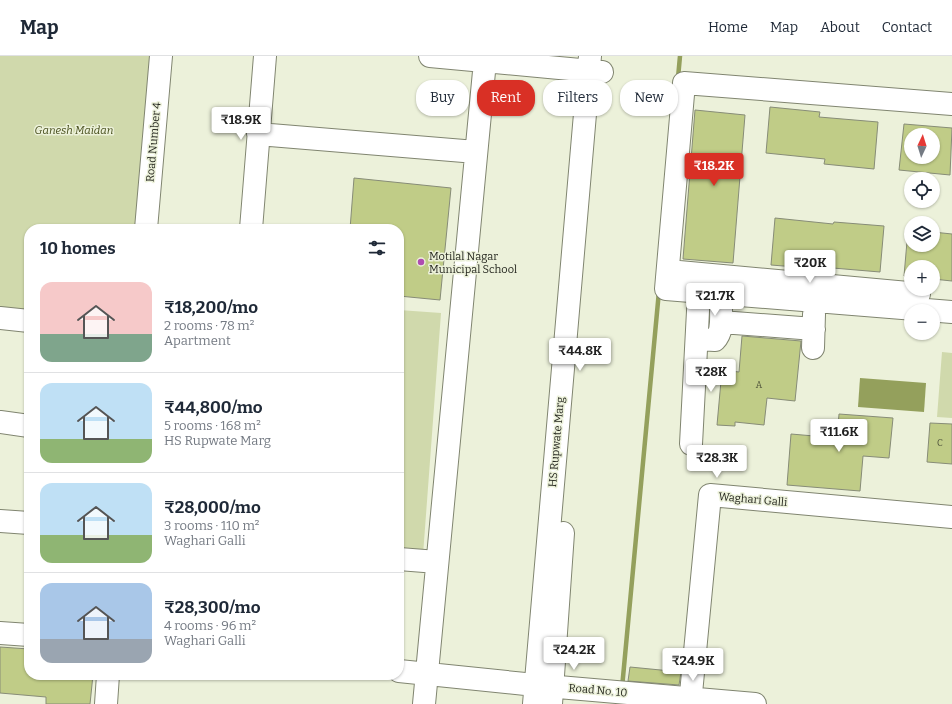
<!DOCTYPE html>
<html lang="en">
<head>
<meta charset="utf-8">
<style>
  :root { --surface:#fff; --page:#f2f2f3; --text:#1f2937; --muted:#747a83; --line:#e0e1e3; --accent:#d93025 }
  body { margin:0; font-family:Bitter,serif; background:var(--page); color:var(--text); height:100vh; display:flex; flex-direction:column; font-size:15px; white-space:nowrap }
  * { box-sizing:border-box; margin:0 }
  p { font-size:13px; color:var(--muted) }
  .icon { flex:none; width:22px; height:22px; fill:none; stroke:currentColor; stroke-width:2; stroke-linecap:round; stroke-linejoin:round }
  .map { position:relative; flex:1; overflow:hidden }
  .drawer { position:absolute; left:24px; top:168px; width:380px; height:456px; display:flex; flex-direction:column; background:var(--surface); border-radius:16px; box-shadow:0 1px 3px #0004 }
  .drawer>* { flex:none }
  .guide { position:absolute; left:416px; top:24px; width:380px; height:36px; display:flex; gap:8px }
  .needle { width:26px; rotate:4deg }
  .buttons { position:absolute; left:904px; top:72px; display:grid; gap:8px }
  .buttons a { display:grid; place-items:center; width:36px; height:36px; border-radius:50%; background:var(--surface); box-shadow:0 1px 3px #0004; font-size:20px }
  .price { position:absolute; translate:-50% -34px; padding:0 9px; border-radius:4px; background:#fff; color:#222; font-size:13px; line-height:26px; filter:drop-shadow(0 1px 2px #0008) }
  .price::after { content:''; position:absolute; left:50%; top:24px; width:12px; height:9px; margin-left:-6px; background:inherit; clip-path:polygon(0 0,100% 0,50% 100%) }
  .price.selected { background:var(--accent); color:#fff }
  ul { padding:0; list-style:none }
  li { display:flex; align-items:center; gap:12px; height:100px; padding:0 16px }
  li+li { border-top:1px solid var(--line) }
  li span { display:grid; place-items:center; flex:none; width:112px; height:80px; border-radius:12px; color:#555 }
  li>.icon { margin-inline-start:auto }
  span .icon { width:48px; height:48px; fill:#fffc; stroke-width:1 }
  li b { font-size:17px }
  h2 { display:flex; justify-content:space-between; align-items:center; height:48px; padding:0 16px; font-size:17px }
  .tag { padding:0 14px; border-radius:16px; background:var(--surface); box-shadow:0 1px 3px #0004; font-size:14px; line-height:36px }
  .tag.selected { background:var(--accent); color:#fff }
  header { display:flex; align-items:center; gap:24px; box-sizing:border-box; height:56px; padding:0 20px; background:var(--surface); border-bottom:1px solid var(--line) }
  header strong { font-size:19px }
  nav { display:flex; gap:22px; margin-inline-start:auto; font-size:14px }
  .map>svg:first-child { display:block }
</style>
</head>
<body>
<header>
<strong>Map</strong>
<nav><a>Home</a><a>Map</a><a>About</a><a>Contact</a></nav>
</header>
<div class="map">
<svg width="952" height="648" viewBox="0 0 952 648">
  <rect width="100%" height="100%" fill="#ecf1da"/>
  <path fill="#d0d9ac" d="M0,0H154L138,173H29V260L0,258Z
    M399,254L441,257L423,499L399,497Z
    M942,296L952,297V362L937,361Z"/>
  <path fill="#94a05c" d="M860,322L926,327L924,356L858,351Z"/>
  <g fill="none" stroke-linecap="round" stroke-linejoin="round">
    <path stroke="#94a05c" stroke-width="4.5" d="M678,22L680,0
      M622,632L659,235"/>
  </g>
  <path fill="#c0cc87" stroke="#878c77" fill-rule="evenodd" d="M770,51L820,56L819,61L878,66L874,113L824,108L825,103L766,97Z
    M695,54L745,59L733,207L683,203Z
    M904,68L952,72L950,119L899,114ZM911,79H933V101H911Z
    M354,122L451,132L440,244L399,240V173H350Z
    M775,162L833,168L834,166L884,170L880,216L821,211V213L771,209Z
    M908,174H911V189H933V176L952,178V225L933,223V211H911V221L904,220Z
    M742,280L801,285L795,345L767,342L764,369L735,366V370L717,369L722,314L739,316Z
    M839,358L893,362L889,402L863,400L860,435L787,429L791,378L837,382Z
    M930,367L952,368V408L927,406Z
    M0,591L29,593V619H93L90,648H46V641L0,637Z
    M630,611L681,616L679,629L628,625Z"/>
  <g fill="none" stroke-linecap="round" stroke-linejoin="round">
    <defs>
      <path id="minor" d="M430,0L602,16
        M952,48L684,27L666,233L952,256
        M258,78L476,96
        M146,173L161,0
        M251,173L265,0
        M668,215L919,238
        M0,262L29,265
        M721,266L814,273
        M697,283L715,284C723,276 721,262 721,251
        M813,292L814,258
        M0,366L29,370
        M691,388L699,236
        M0,465L29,467
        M399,503L437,506
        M0,577L29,579
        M399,615L535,629L755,648
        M106,648L108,619
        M424,648L485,5
        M534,648L590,0
        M551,648L563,477
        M690,648L710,439L952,461"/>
    </defs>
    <use href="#minor" stroke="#808570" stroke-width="24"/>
    <use href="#minor" stroke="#fff" stroke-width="22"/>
  </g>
  <circle fill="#af4bb1" stroke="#ecf1da" stroke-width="1.5" cx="421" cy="206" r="4"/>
  <g text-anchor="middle" stroke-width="3" stroke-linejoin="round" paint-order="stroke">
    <g font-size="9" fill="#4c5039">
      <text x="759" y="332">A</text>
      <text x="940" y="390">C</text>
    </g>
    <g font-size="11" font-style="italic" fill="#474e1c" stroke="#ecf1da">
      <text x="74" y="78">Ganesh Maidan</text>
    </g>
    <g font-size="11" fill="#25271f" stroke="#ecf1da">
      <text transform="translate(153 86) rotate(-85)" y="4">Road Number 4</text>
      <text transform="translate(556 386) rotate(-85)" y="4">HS Rupwate Marg</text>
      <text transform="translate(753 443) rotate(5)" y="4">Waghari Galli</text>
      <text transform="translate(598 634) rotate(5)" y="4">Road No. 10</text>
    </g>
    <g font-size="11" fill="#25271f" stroke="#ecf1da" text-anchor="start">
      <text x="429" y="204">Motilal Nagar<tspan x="429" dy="13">Municipal School</tspan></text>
    </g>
  </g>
</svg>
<div class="buttons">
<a><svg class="needle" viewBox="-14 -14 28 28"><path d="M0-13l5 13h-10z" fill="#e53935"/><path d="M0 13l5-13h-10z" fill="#747a83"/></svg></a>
<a><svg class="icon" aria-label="locate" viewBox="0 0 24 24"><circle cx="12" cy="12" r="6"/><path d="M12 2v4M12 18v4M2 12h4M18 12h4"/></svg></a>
<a><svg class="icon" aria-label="layers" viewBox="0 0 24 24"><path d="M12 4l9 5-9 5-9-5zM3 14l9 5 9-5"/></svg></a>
<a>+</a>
<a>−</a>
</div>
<b class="price" style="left:241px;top:85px">₹18.9K</b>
<b class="price selected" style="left:714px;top:131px">₹18.2K</b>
<b class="price" style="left:810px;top:228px">₹20K</b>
<b class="price" style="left:715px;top:261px">₹21.7K</b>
<b class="price" style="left:580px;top:316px">₹44.8K</b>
<b class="price" style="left:711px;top:337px">₹28K</b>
<b class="price" style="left:839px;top:397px">₹11.6K</b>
<b class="price" style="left:717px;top:423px">₹28.3K</b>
<b class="price" style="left:574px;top:615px">₹24.2K</b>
<b class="price" style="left:693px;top:626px">₹24.9K</b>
<div class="guide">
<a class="tag">Buy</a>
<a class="tag selected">Rent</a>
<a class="tag">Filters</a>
<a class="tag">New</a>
</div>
<section class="drawer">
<h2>10 homes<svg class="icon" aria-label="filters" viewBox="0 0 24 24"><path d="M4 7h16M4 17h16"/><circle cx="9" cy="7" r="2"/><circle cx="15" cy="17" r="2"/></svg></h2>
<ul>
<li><span style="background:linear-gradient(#f6c9c9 65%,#7fa58c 0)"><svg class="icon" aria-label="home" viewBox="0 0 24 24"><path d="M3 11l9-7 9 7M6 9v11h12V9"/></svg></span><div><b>₹18,200/mo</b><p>2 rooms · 78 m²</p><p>Apartment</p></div></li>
<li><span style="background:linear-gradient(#bfe0f5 70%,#8fb573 0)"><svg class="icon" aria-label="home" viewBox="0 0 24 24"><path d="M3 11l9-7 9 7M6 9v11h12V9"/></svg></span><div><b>₹44,800/mo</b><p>5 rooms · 168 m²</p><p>HS Rupwate Marg</p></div></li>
<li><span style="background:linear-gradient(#bfe0f5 65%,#8fb573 0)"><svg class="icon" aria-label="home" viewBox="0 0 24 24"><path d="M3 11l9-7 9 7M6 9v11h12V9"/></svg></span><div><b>₹28,000/mo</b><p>3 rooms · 110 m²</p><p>Waghari Galli</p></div></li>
<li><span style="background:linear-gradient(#a9c7e8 70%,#9aa5b1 0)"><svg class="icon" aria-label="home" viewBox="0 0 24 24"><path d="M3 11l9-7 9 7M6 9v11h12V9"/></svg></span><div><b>₹28,300/mo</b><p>4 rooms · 96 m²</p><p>Waghari Galli</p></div></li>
</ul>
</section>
</div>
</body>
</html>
